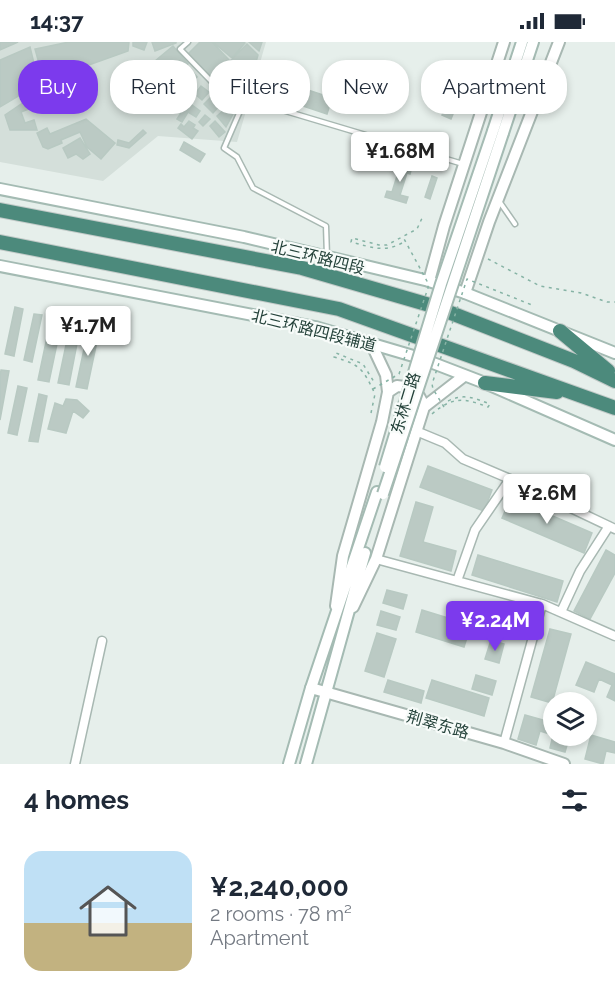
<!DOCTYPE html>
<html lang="en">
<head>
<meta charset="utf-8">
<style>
  :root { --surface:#fff; --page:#f6f6f7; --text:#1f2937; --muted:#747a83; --line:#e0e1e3; --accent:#7c3aed }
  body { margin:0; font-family:Raleway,"Noto Sans SC",sans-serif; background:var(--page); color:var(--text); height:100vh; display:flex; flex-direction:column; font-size:22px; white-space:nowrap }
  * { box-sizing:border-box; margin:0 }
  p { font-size:20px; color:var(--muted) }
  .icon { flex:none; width:33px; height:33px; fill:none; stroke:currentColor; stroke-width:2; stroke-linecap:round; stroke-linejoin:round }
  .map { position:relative; height:722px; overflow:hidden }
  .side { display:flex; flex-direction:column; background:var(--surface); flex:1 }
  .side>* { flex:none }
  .banner { position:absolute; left:18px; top:18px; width:579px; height:54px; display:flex; gap:12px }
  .controls { position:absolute; left:543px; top:650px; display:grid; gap:12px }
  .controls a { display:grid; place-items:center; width:54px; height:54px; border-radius:50%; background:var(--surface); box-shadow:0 3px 9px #0003; font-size:30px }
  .price { position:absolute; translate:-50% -51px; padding:0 14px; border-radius:6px; background:#fff; color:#222; font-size:20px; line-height:39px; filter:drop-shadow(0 2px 3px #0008) }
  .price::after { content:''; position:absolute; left:50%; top:36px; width:18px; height:14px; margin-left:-9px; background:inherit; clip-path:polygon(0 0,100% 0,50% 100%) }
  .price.current { background:var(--accent); color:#fff }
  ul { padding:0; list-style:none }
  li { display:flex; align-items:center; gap:18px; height:150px; padding:0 24px }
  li+li { border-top:2px solid var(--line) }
  li span { display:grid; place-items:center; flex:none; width:168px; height:120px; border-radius:18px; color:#555 }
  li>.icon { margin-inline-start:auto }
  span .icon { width:72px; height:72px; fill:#fffc; stroke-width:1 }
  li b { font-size:26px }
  h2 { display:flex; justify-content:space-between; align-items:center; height:72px; padding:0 24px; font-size:26px }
  .chip { padding:0 21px; border-radius:24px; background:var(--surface); box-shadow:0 3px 9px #0003; font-size:21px; line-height:54px }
  .chip.current { background:var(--accent); color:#fff }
  .status { display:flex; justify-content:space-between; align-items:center; height:42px; padding:0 30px; background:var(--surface); direction:ltr }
  .status svg { height:16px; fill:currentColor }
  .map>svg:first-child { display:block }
</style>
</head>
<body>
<div class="status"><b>14:37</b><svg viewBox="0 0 49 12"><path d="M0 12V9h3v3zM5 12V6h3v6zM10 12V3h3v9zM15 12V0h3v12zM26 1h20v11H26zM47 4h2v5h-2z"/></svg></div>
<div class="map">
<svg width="615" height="722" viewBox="0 0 615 722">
  <rect width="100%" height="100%" fill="#e6efeb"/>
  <path fill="#d4dfda" d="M0,0H266L237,100L158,94L103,139L0,120Z"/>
  <path fill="#bbcac4" stroke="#b8c9c2" stroke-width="1.5" d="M0,0H18L0,8Z
    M69,0H129L128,9L44,39L35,7Z
    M133,0H147L144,8L133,4Z
    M152,0H176V1L155,9Z
    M200,0H212L230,19L247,2L258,13L243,66L188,12Z
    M213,0H244L245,1L232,16Z
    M249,0H262L259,9Z
    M173,4L188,22L175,33L169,26L164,30L155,19Z
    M30,5L39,42L0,65V18Z
    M144,19L159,59L152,62L137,22Z
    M192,29L197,35L179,52L168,41L174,36L179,41Z
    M457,37L466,40L451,77L442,73Z
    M164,44L171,54L166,57L160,46Z
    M201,44L209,50L202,58L195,52Z
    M305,47L332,56L327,72L300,63Z
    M212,54L221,62L213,71L204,62Z
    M27,58L31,66L21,70L25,81L34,78L37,88H10L5,73Z
    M188,60L200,69L196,75L188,70L182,80L177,77Z
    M227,65L233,72L226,85L217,74Z
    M205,73L210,77L203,84L199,80Z
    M86,77L115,101L101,117L87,105L80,90L61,98L62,101L48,107L43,105L37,91L47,86L50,92Z
    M189,79L195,83L193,86L198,89L192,97L178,86L181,82L184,85Z
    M215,79L225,90L219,95L210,84Z
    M143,88L146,91L129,106L117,103L118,98L129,101Z
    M80,96L90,112L83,117L76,112L68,116L63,106Z
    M184,100L205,112L200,120L180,108Z
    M402,118L413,121L410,132L407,131L400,153L408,155L406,161L385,155L387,149L392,150Z
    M432,134L437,136L430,157L425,155Z
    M15,265L23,267L14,314L5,312Z
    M34,272L42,273L32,320L24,318Z
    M51,276L62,278L49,340L38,338Z
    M71,279L81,281L69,343L58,341Z
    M89,283L100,285L87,347L76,345Z
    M1,328L9,329L0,378V334Z
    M18,344L27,346L17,393L8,391Z
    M39,352L47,354L38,400L29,399Z
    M66,357L77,358L89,369L83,376L73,369L66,391L48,387L55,361L63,364Z
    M428,424L492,448L484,469L420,445Z
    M511,456L592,491L584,511L502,476Z
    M416,460L433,465L423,500L456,509L451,529L400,514Z
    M606,508L615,513V531L590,577L574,569Z
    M478,513L563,539L557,560L472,533Z
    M387,548L407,553L403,567L383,561Z
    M422,568L471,583L464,605L416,590Z
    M381,569L400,575L396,588L377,583Z
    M494,574L514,580L510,593L491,588Z
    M550,587L571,592L552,661L531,655Z
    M377,591L396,597L384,635L365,629Z
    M491,598L504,602L499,621L485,617Z
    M586,620L615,632V659L607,655L612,643L599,637L594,650L576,643Z
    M476,633L496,639L492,653L472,647Z
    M388,638L424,649L421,661L384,650Z
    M432,638L489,656L484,674L426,656Z
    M525,673L554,681V693H570L565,710L550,706L553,693L540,689L536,703L518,697Z
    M591,693L615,700V711L606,709L603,722L585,717Z"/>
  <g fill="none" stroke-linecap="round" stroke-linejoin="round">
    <defs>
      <path id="service" d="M188,0L180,7L240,69L224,106L237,115L253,146L326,184L327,214
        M262,62L463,122
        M499,159L515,182"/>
      <path id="minor" d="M416,389L445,401L463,417L510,437
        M376,517L542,562L504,701
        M457,539L475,488L510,437L615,487
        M542,562L615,594
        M561,570L580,529L609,484
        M75,722L102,599"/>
      <path id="tertiary" d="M429,239L444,184L504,0
        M465,251L489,180L559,0
        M388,350L397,344C413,345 419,350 424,365
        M336,564L343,514L382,380L388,350L386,333L371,301
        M353,565L376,517L424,365L464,334
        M311,646L504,701L564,722"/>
      <path id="secondary" d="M493,89L522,0
        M503,91L533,0
        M0,147L244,195L429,239L465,251L615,311
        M0,224L315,285L420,316L485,341L615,398
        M289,722L311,646L377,450
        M306,722L365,511"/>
      <path id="trunk" d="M0,168L302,226L433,264L574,319L615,339
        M0,200L339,267L615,366
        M560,289L608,329
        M485,341L557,350"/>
    </defs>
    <use href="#service" stroke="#a8b8b2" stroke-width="7"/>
    <use href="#minor" stroke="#a8b8b2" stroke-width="11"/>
    <use href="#tertiary" stroke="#a8b8b2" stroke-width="14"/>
    <use href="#secondary" stroke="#a4bbb3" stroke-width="14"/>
    <use href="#trunk" stroke="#c2cac8" stroke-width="16"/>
    <path stroke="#86b3a5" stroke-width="1.5" stroke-dasharray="3 4.5" stroke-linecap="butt" d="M402,201C384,211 371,205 351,200L352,196L379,203H387L417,187L423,174
      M488,217L540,244L581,251L607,260H615
      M371,371L375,352C363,327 361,323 334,315L336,311L363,322L374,340
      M432,372C453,354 464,356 488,365L490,362C474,356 464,351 448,359"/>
    <use href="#service" stroke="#fff" stroke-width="4"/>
    <use href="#minor" stroke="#fff" stroke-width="8"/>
    <use href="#tertiary" stroke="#fff" stroke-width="10"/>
    <use href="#secondary" stroke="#fff" stroke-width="10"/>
    <use href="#trunk" stroke="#4c8a7c" stroke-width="14"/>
    <defs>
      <path id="secondary-bridge" d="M385,425L441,242L493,89
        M383,452L503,91"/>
    </defs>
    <use href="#secondary-bridge" stroke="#a4bbb3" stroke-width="14" stroke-linecap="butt"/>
    <path stroke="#86b3a5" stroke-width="1.5" stroke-dasharray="3 4.5" stroke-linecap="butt" d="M373,347L399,332L428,246V241L403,195
      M444,365L433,347L432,342L467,237L532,263"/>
    <use href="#secondary-bridge" stroke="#fff" stroke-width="10"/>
  </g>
  <g text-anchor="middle" stroke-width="4.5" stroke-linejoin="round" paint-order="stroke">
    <g font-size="16" fill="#24423a" stroke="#f7fbf9">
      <text transform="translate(318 215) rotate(14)" y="6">北三环路四段</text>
      <text transform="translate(314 288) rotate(14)" y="6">北三环路四段辅道</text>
      <text transform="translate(405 361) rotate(-73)" y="6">东林二路</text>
      <text transform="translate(438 682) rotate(16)" y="6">荆翠东路</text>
    </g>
  </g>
</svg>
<div class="controls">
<a><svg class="icon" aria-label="layers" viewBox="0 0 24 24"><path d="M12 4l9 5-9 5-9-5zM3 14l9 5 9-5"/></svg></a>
</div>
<b class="price" style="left:400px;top:141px">¥1.68M</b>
<b class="price" style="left:88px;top:315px">¥1.7M</b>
<b class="price" style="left:547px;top:483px">¥2.6M</b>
<b class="price current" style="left:495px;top:610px">¥2.24M</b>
<div class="banner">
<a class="chip current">Buy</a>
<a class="chip">Rent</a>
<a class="chip">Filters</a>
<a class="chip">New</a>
<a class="chip">Apartment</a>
</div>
</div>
<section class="side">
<h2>4 homes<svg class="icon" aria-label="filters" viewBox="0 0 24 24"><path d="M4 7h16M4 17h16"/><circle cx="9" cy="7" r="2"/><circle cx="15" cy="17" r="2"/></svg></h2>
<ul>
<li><span style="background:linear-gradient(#bfe0f5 60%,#c2b280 0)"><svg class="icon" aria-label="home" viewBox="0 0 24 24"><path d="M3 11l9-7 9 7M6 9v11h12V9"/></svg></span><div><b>¥2,240,000</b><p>2 rooms · 78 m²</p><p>Apartment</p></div></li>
</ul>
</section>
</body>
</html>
